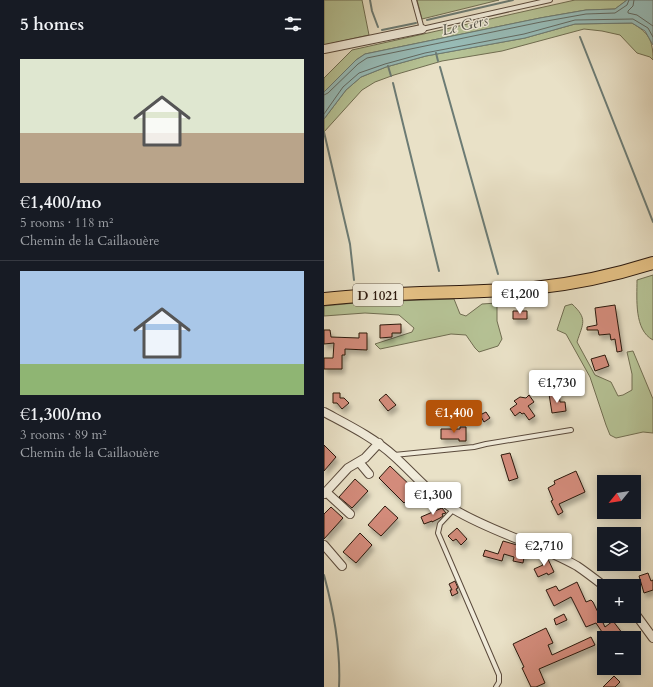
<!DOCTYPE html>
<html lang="en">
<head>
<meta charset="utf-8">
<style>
  :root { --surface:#171b24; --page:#20242c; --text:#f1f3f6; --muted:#9ea1a6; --line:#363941; --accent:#b45309 }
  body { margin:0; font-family:Cardo,serif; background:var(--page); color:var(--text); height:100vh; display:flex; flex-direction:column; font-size:15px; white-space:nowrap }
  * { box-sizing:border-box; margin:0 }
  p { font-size:13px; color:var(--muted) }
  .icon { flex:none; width:22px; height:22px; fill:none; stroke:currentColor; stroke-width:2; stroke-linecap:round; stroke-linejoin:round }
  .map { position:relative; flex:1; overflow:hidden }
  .details { display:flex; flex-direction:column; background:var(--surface); width:324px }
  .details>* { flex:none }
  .needle { width:26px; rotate:240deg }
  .buttons { position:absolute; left:273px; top:475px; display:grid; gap:8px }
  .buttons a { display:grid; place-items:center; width:44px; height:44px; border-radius:0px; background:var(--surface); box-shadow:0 2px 10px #0003; font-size:20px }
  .price { position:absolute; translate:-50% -34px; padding:0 9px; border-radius:4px; background:#fff; color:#222; font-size:13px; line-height:26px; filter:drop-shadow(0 1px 2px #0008) }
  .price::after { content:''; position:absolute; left:50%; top:24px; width:12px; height:9px; margin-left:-6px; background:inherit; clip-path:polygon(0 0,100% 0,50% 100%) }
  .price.active { background:var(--accent); color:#fff }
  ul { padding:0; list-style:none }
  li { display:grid; align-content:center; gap:8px; height:212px; padding:0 20px }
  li+li { border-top:1px solid var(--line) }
  li span { display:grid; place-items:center; height:124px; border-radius:0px; color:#555 }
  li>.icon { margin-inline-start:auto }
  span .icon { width:72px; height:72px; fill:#fffc; stroke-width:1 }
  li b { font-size:17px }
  h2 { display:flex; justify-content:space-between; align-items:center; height:48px; padding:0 20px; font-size:17px }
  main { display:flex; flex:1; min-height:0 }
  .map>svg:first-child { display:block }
</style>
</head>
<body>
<main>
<section class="details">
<h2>5 homes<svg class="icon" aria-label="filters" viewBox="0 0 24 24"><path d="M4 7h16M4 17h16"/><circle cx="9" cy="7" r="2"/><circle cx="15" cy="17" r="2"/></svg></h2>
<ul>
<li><span style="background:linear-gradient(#dfe7d0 60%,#b9a48a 0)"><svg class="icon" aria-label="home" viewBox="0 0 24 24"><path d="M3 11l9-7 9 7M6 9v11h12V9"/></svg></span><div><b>€1,400/mo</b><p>5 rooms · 118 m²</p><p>Chemin de la Caillaouère</p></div></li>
<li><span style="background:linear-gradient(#a9c7e8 75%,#8fb573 0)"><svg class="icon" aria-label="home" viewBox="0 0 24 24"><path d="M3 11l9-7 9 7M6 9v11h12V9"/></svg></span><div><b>€1,300/mo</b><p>3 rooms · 89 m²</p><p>Chemin de la Caillaouère</p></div></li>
</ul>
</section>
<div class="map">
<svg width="329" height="687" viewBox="0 0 329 687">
  <defs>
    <filter id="shadow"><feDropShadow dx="2.5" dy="4.5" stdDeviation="2" flood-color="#0004"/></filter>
  </defs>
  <rect width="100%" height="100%" fill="#e9e1c7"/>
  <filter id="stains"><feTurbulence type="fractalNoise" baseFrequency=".005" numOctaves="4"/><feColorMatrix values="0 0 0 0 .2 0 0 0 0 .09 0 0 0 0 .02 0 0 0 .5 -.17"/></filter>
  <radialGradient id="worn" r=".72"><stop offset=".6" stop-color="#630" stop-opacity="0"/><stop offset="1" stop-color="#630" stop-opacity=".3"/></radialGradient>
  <path fill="#b6c396" stroke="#706e52" d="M0,0H38L45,35L0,45Z
    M93,0H175L98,19Z
    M251,0H303L291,9L262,10L216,18L41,54L32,60L0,92V78L28,50Z
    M308,23C325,33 329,40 329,60L326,57L313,53L296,35L278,31L260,29L178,51L118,61L70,75L51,82L38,90L0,132V119L22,90L37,77L62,67L102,56L201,38L251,24Z
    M329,275V340C310,330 313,299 313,280Z
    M130,299L136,314L142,316L158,304L173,303V321L178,339L174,346L155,352L151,348L142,335L127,334L56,349L51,344L88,332L90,328L75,315L41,313L0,316V306L42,302Z
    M248,304C264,319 259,323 253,342L271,375L287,382L294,396L299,395L308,390V374L303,352L309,351L329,399V433L319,432L292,438L286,435L282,425L266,377L242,334L233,330L241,306Z"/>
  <path fill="#98bdb9" stroke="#6c7b74" d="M303,0H329V45L321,31L308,23L251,24L201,38L102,56L62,67L37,77L22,90L0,119V92L32,60L41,54L216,18L262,10L291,9Z"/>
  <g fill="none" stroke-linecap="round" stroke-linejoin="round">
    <path stroke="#626a63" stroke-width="1" d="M310,0L309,6L304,11V13L313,15L329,26
      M0,95L4,93L34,64L43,58L217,22L262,14L291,13L303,5L305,0
      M0,114L19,87L35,73L61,64L101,53L200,34L251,20L309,19L324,28L329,37"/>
    <path stroke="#6c7b74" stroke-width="2" d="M46,0L48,11L54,27
      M103,20L189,0
      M58,30L92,23
      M256,37L329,222
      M112,53L114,61
      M64,66L67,76
      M116,67L174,274
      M69,83L115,271
      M0,132L26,244L30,280
      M0,575C10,612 17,649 15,687"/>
  </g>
  <path fill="#d48c7b" stroke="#2b180d" filter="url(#shadow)" d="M291,305L298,351L293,352L291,339L287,340L286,334L275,335L274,330H263V327L273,325L271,308Z
    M189,311H203V319H189Z
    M77,324V333H68V337L56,338V325Z
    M0,330H6L7,337L35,338V333H43V350L21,349V355H18V369H0V358H9L10,343L0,344Z
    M281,355L285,366L271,371L267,359Z
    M9,393H16V398H20L25,403L18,409L13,403H9Z
    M235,393L236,402H241L242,411L228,413L225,394Z
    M62,394L72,405L64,411L55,400Z
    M205,395L210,402L204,406L211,416L205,420L200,413L198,414L196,412L191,416L186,409L193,404L190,401L196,397L202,398Z
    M162,412L166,418L160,422L156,415Z
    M136,427H142V441H135V439H117V429H136Z
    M0,445L12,457L0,471Z
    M186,453L194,478L185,481L177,455Z
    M66,466L92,491L80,503L55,478Z
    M252,471L261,492L235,504L239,512L234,515L227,501L229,500L224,488L231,484L230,481Z
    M31,479L44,491L28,508L15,497Z
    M61,506L74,518L57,536L44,525Z
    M7,507L19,518L0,539V514Z
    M118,508L122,513L118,514L119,516L116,518L108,522V521L100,524L97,517Z
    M133,528L143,539L137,545L132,539L129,541L124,536Z
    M36,533L48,545L32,563L19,552Z
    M179,541L193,545L192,550L201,552L199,563L189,561L190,557L180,554L178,561L159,556L161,550L174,554Z
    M214,554L223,557L230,572L224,575L223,573L214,577L210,569L219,565Z
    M324,573L327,581L329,580V590L320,593L315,576Z
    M131,581L134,588L132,589L134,593L128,596L126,590H128L125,584Z
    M253,582L262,602L267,600L269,602L281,627L289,621L302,638H282L272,623L262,627L247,597L230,606L222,590L232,586L235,591Z
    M240,614L243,620L232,625L230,619Z
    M222,628L229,643L224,645L228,655L267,637L271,645L215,669L221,683L212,687H207L198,668L200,667L189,644Z
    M290,676L296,682L291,687H279Z"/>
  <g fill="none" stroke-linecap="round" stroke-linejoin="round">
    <defs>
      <path id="service" d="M90,0L98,29L226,0
        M70,455L150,447L162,444L247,430
        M130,509L116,524L114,533L175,675V682L172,687"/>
      <path id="minor" d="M0,49L98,29
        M0,412C24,425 49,437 70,456C90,474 108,496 131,510C170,533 214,544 253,566C262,572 271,579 280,586
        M35,462L45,474
        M2,492L26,514
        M0,494L24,468L41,458L55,443
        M0,545L18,566
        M310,612L329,638"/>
      <path id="primary" d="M0,299C70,291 140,294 210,288C250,284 291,275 329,263"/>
    </defs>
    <use href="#service" stroke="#5a4a3c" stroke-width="6"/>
    <use href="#minor" stroke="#5a4a3c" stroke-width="10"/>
    <use href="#primary" stroke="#2b180d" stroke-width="14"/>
    <use href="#service" stroke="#f1ecdb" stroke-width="4"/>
    <use href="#minor" stroke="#f1ecdb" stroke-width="8"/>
    <use href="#primary" stroke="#e4c084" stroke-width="12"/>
  </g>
  <g text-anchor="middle" stroke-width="3" stroke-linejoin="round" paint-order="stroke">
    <rect fill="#f1ecdb" stroke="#66584b" stroke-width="1" x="29" y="284" width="50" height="22" rx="3"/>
    <g font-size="13" font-weight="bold" fill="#2b180d">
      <text x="54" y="300">D 1021</text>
    </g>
    <g font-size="15" font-style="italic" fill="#515249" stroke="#f1ecdb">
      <text transform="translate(141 25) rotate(-13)" y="5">Le Gers</text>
    </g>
  </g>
  <rect width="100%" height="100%" filter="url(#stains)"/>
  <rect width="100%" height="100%" fill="url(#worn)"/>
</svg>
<div class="buttons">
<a><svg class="needle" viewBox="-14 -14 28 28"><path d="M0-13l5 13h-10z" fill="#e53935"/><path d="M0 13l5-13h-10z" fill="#9ea1a6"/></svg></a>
<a><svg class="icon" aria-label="layers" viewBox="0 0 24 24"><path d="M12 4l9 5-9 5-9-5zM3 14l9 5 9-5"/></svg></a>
<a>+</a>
<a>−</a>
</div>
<b class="price" style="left:196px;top:315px">€1,200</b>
<b class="price" style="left:233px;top:404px">€1,730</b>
<b class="price active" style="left:130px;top:434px">€1,400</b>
<b class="price" style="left:109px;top:516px">€1,300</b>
<b class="price" style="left:220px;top:567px">€2,710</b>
</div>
</main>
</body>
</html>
